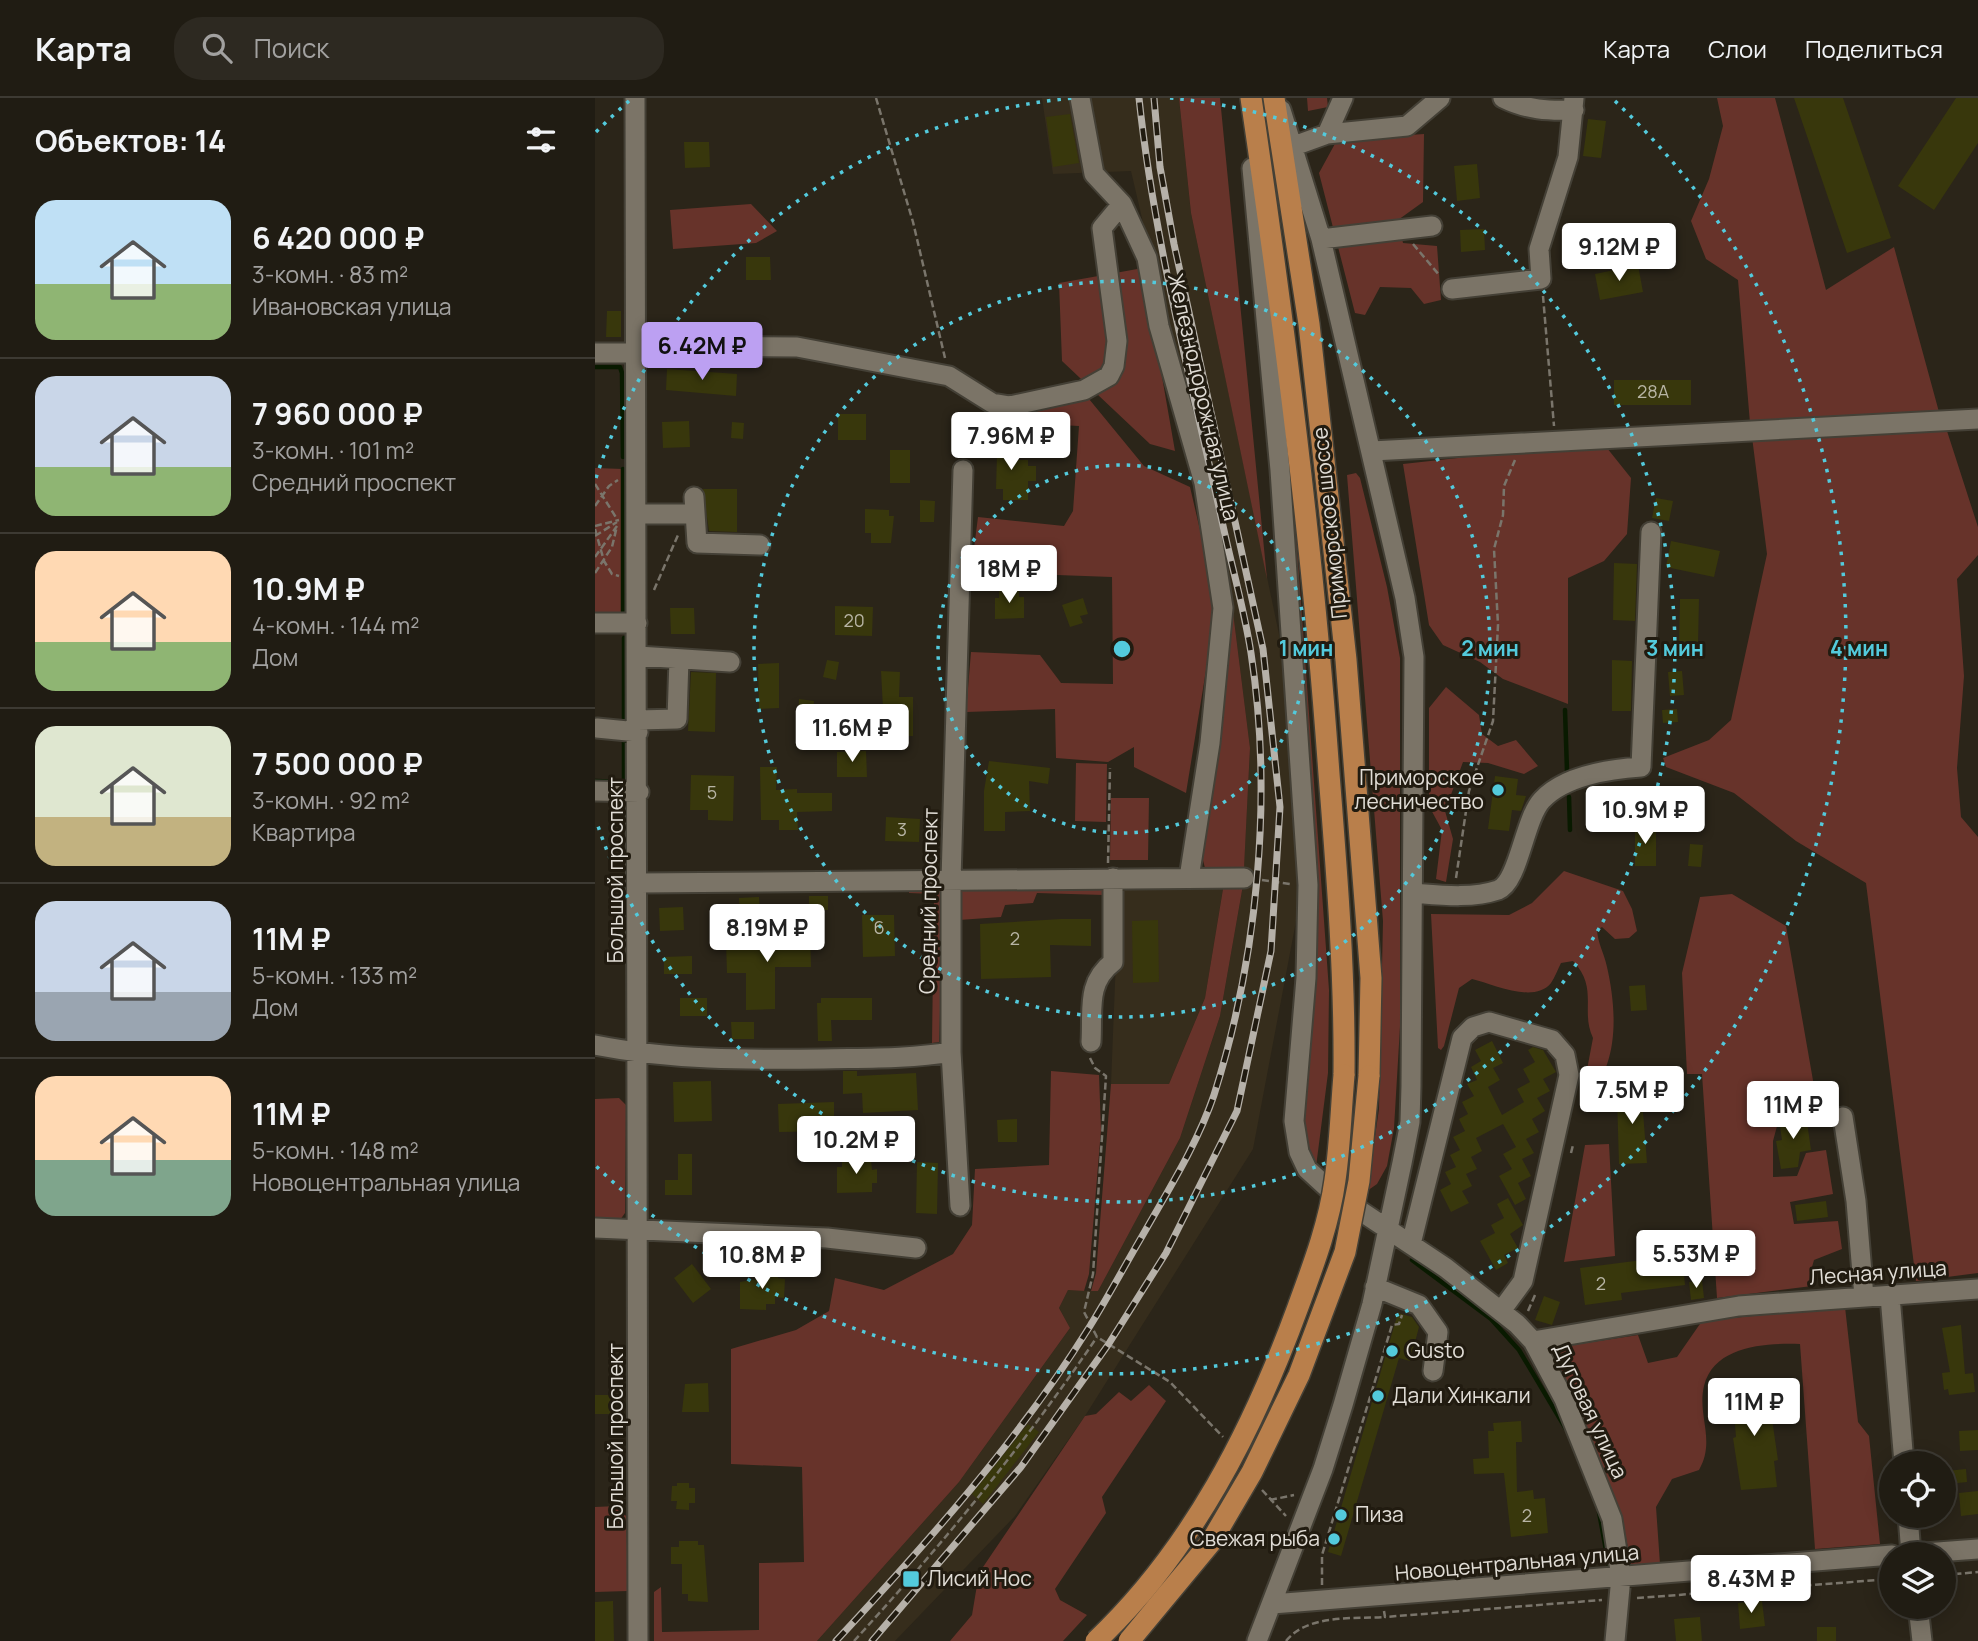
<!DOCTYPE html>
<html lang="ru">
<head>
<meta charset="utf-8">
<style>
  :root { --surface:#201c13; --page:#2d2921; --text:#f1f3f6; --muted:#a2a1a0; --line:#3d3a33; --accent:#bca0f2 }
  body { margin:0; font-family:Manrope,sans-serif; background:var(--page); color:var(--text); height:100vh; display:flex; flex-direction:column; font-size:26px; white-space:nowrap }
  * { box-sizing:border-box; margin:0 }
  p { font-size:23px; color:var(--muted) }
  .icon { flex:none; width:38px; height:38px; fill:none; stroke:currentColor; stroke-width:2; stroke-linecap:round; stroke-linejoin:round }
  .map { position:relative; flex:1; overflow:hidden }
  .sheet { display:flex; flex-direction:column; background:var(--surface); width:595px }
  .sheet>* { flex:none }
  .tools { position:absolute; left:1284px; top:1353px; display:grid; gap:14px }
  .tools a { display:grid; place-items:center; width:77px; height:77px; border-radius:50%; background:var(--surface); box-shadow:0 4px 18px #0003,0 0 0 2px var(--line); font-size:35px }
  .price { position:absolute; translate:-50% -60px; padding:0 16px; border-radius:7px; background:#fff; color:#222; font-size:23px; line-height:46px; filter:drop-shadow(0 2px 4px #0008) }
  .price::after { content:''; position:absolute; left:50%; top:42px; width:21px; height:16px; margin-left:-10px; background:inherit; clip-path:polygon(0 0,100% 0,50% 100%) }
  .price.current { background:var(--accent); color:#111 }
  ul { padding:0; list-style:none }
  li { display:flex; align-items:center; gap:21px; height:175px; padding:0 35px }
  li+li { border-top:2px solid var(--line) }
  li span { display:grid; place-items:center; flex:none; width:196px; height:140px; border-radius:21px; color:#555 }
  li>.icon { margin-inline-start:auto }
  span .icon { width:84px; height:84px; fill:#fffc; stroke-width:1 }
  li b { font-size:30px }
  h2 { display:flex; justify-content:space-between; align-items:center; height:84px; padding:0 35px; font-size:30px }
  header { display:flex; align-items:center; gap:42px; box-sizing:border-box; height:98px; padding:0 35px; background:var(--surface); border-bottom:2px solid var(--line) }
  header strong { font-size:33px }
  nav { display:flex; gap:38px; margin-inline-start:auto; font-size:24px }
  .search { width:490px; height:63px; background:var(--page); display:flex; align-items:center; gap:18px; box-sizing:border-box; padding:0 24px; border-radius:28px; color:var(--muted); font-size:26px }
  main { display:flex; flex:1; min-height:0 }
  .map>svg:first-child { display:block }
</style>
</head>
<body>
<header>
<strong>Карта</strong>
<div class="search"><svg class="icon" aria-label="search" viewBox="0 0 24 24"><circle cx="10" cy="10" r="6"/><path d="M15 15l6 6"/></svg>Поиск</div>
<nav><a>Карта</a><a>Слои</a><a>Поделиться</a></nav>
</header>
<main>
<section class="sheet">
<h2>Объектов: 14<svg class="icon" aria-label="filters" viewBox="0 0 24 24"><path d="M4 7h16M4 17h16"/><circle cx="9" cy="7" r="2"/><circle cx="15" cy="17" r="2"/></svg></h2>
<ul>
<li><span style="background:linear-gradient(#bfe0f5 60%,#8fb573 0)"><svg class="icon" aria-label="home" viewBox="0 0 24 24"><path d="M3 11l9-7 9 7M6 9v11h12V9"/></svg></span><div><b>6 420 000 ₽</b><p>3-комн. · 83 m²</p><p>Ивановская улица</p></div></li>
<li><span style="background:linear-gradient(#c9d6e8 65%,#8fb573 0)"><svg class="icon" aria-label="home" viewBox="0 0 24 24"><path d="M3 11l9-7 9 7M6 9v11h12V9"/></svg></span><div><b>7 960 000 ₽</b><p>3-комн. · 101 m²</p><p>Средний проспект</p></div></li>
<li><span style="background:linear-gradient(#ffd9b3 65%,#8fb573 0)"><svg class="icon" aria-label="home" viewBox="0 0 24 24"><path d="M3 11l9-7 9 7M6 9v11h12V9"/></svg></span><div><b>10.9M ₽</b><p>4-комн. · 144 m²</p><p>Дом</p></div></li>
<li><span style="background:linear-gradient(#dfe7d0 65%,#c2b280 0)"><svg class="icon" aria-label="home" viewBox="0 0 24 24"><path d="M3 11l9-7 9 7M6 9v11h12V9"/></svg></span><div><b>7 500 000 ₽</b><p>3-комн. · 92 m²</p><p>Квартира</p></div></li>
<li><span style="background:linear-gradient(#c9d6e8 65%,#9aa5b1 0)"><svg class="icon" aria-label="home" viewBox="0 0 24 24"><path d="M3 11l9-7 9 7M6 9v11h12V9"/></svg></span><div><b>11M ₽</b><p>5-комн. · 133 m²</p><p>Дом</p></div></li>
<li><span style="background:linear-gradient(#ffd9b3 60%,#7fa58c 0)"><svg class="icon" aria-label="home" viewBox="0 0 24 24"><path d="M3 11l9-7 9 7M6 9v11h12V9"/></svg></span><div><b>11M ₽</b><p>5-комн. · 148 m²</p><p>Новоцентральная улица</p></div></li>
</ul>
</section>
<div class="map">
<svg width="1383" height="1543" viewBox="0 0 1383 1543">
  <rect width="100%" height="100%" fill="#2b2519"/>
  <path fill="#362d1c" d="M447,0H584L596,115L691,570L705,802L658,1051L490,1318L420,1418L300,1543H222L364,1384L475,1230L464,1210L473,1192L503,1193L585,1040L625,918L648,787L655,650L637,506L536,73L458,76Z
    M524,785H629L610,900L574,986H516Z"/>
  <path fill="#67332a" d="M584,0H625L672,481L596,115Z
    M712,0H732L733,9L713,13Z
    M1122,0H1180L1231,192L1299,149L1344,314L1155,325L1143,182L1111,161L1096,123L1114,81L1128,28Z
    M829,36L828,104L803,122L808,145L842,148L846,202L829,206L816,190L785,189L770,217L760,215L724,75L742,42Z
    M156,106L182,133L161,145L78,151L75,112Z
    M548,170L580,353L555,346L467,263L464,185Z
    M494,301L549,368L595,389L622,505L591,695L539,669V649L513,664L461,660L460,611L371,614L376,554L445,557L466,585L518,586L517,479L376,474L383,419L469,428L478,413L484,328L443,326L436,309Z
    M1352,333L1383,429V457L1362,481L1369,578L1362,670L1366,719L1383,739V1175L1321,1183L1271,785L1201,743L1139,695L1071,669L1068,660L1114,642L1136,622L1172,456L1157,339Z
    M991,346L1012,350L1036,380L1032,436L1009,463L973,480V606L908,581L885,564L848,547L834,527L808,366Z
    M0,370L28,371V519H0Z
    M761,375L765,380L792,489L805,560V929L799,1030L792,1068L782,1086L772,1093L784,1011L788,823L752,377Z
    M698,394L734,892L733,975L721,1069L709,1051L705,548Z
    M637,506L655,650L649,770H610L603,743Z
    M851,589L884,617L887,636L903,648L921,642L943,668L929,676L893,665L868,664L850,713L858,741L851,784L841,781L847,732L834,708V610Z
    M481,665L512,666L511,724L480,723Z
    M516,700H554L553,762H515Z
    M969,773L1028,793L1037,811L1042,833L1034,840L1020,841L1007,829L1002,832C1003,846 1009,855 1012,869C1022,913 1025,969 989,1002L987,998L998,940C985,913 1004,890 978,863L966,865C963,871 960,879 956,885C939,906 898,886 877,881L864,890L849,948L846,952L843,950L836,816L914,817L937,805Z
    M629,785L648,787L625,918L585,1040L503,1193H496L501,1175L516,986H574L610,900Z
    M364,786L509,789V797L442,795L438,805L410,807L406,819L364,822Z
    M314,787L349,790L344,944L337,945L339,796L314,795Z
    M1137,796L1191,828L1223,1011L1185,1017L1178,1043V1079L1202,1078L1211,1055L1231,1052L1238,1096L1195,1104L1199,1126L1243,1123L1247,1151L1219,1162L1215,1176L1217,1188L1122,1200L1107,976H1092L1087,875L1105,799Z
    M456,973L504,977L506,1032L494,1176L489,1193L473,1192L464,1210L475,1230L364,1384L222,1543H59V1494L66,1489L67,1534L164,1532V1465L209,1464L207,1369L136,1366V1251L201,1232L234,1213L240,1180L289,1192L358,1156L377,1127L380,1071L454,1067Z
    M24,1000L31,1007L30,1115L25,1122L0,1123V1001Z
    M1014,1046L1020,1158L969,1164L990,1047Z
    M1250,1209L1263,1324L1274,1338L1285,1446L1220,1451L1205,1246C1172,1245 1119,1247 1109,1288C1102,1317 1121,1343 1104,1372L1077,1381L1061,1409L1065,1466L1036,1467C1025,1391 986,1319 951,1251L1043,1237L1053,1265L1082,1259L1107,1223Z
    M554,1287L571,1303L507,1399L511,1415L460,1491L465,1502L492,1517L468,1543H355L377,1517L384,1475L490,1318L501,1316L524,1294L536,1303Z
    M22,1408L31,1418L33,1493L0,1494V1409Z"/>
  <g fill="none" stroke-linecap="round" stroke-linejoin="round">
    <path stroke="#091a00" stroke-width="4.5" d="M0,269H25L27,275L28,359
      M28,371V519
      M29,540V624
      M970,612L972,673
      M0,683L29,684V641
      M974,699L975,732
      M817,1162L896,1221L924,1252L971,1331
      M1004,1414L1014,1468"/>
  </g>
  <path fill="#38370c" d="M1199,0H1248L1296,140L1252,155Z
    M1361,0H1383V45L1339,112L1303,88Z
    M475,16L484,65L458,69L451,19Z
    M993,21L1011,23L1006,60L988,58Z
    M89,44H114L115,69L90,70Z
    M882,66L885,100L862,103L859,68Z
    M889,131L890,152L866,154L865,132Z
    M151,159H175L176,182H151Z
    M1043,167L1048,194L1005,202L1000,176Z
    M12,213H26V239H11Z
    M72,271L142,276L141,298L71,292Z
    M1019,282H1096V307H1019Z
    M243,316H271V342H243Z
    M94,323L95,349L68,350L67,324Z
    M137,324L149,325L148,341L136,340Z
    M391,342L414,343V362H433V368H441V383H433V402H408V391H401L402,357H391Z
    M295,352H315V385H295Z
    M108,391H142V434L114,433Z
    M1061,400L1078,403L1074,423L1057,420Z
    M325,402L340,403L339,424H325Z
    M270,411L294,412V418H299L296,445H276V435H270Z
    M1076,443L1125,453L1119,479L1071,469Z
    M1019,465L1042,466L1040,523L1018,522Z
    M404,491H424V499H429V520L400,521V500H404Z
    M488,500L493,516L485,518L488,525L475,529L467,507Z
    M1085,501H1104L1103,546L1084,545Z
    M240,508L278,509L277,538L240,537Z
    M75,510H99L100,536H76Z
    M232,562L244,564L241,582L228,579Z
    M1017,562L1037,563L1036,613H1017Z
    M184,565V610L164,611L163,566Z
    M286,573L305,574L304,599H318V638H297V629H289Z
    M1087,573L1089,597L1075,598L1073,574Z
    M96,574L121,575L120,634L93,633Z
    M204,601L219,603L217,623L203,622Z
    M1082,611L1083,624L1068,625L1067,612Z
    M271,653L272,679H242V654Z
    M394,663L455,670L453,686L434,683L435,713L410,714V733H389V693Z
    M165,669H182L181,692L202,691V695H237V713L202,714L203,732H184V722H166Z
    M96,677L139,678L138,723L113,722V712H95Z
    M900,678L923,681L921,697L931,698L926,713L917,712L914,733L893,731Z
    M291,719L325,721L324,744L290,743Z
    M1040,728H1061V768H1040Z
    M1095,746L1108,747L1106,769L1093,768Z
    M214,798H233V812H214Z
    M164,799L165,816L145,817L144,800Z
    M88,809L89,832L65,833L64,810Z
    M267,817H299L300,858L268,859Z
    M466,821H496V848L455,847L456,879L386,881L385,826Z
    M563,822L564,884L538,885L537,823Z
    M176,833H215L216,869H180V911L151,912V875H132L131,844H176Z
    M97,858V876H69V859Z
    M1050,887L1052,912L1036,913L1034,888Z
    M85,900H112V918H85Z
    M226,900H277V922H236L237,943H223L222,905H226Z
    M136,924H159V941H137Z
    M897,943L908,965L898,970L905,982L893,989L907,1017L929,1004L922,991L935,984L928,971L940,964L933,952L938,949L948,952L961,974L948,981L955,993L942,1000L950,1013L937,1021L944,1034L931,1041L939,1055L927,1061L936,1078L923,1085L931,1101L920,1107L904,1078L917,1071L908,1056L921,1049L908,1026L881,1040L887,1053L876,1059L882,1071L871,1076L877,1088L867,1093L874,1105L856,1114L845,1092L856,1086L850,1074L861,1069L855,1057L865,1052L858,1039L870,1033L864,1021L873,1016L867,1004L879,998L872,986L882,982L876,969L886,963L880,952Z
    M248,973H262V978L321,975L323,1012L268,1015L267,995L248,996Z
    M116,983L117,1023L79,1024L78,984Z
    M1028,989H1049V1000H1054L1053,1014H1048L1052,1065L1024,1066L1022,998H1028Z
    M239,1004V1033L184,1034L183,1006Z
    M1211,1017L1216,1052L1205,1054L1203,1069L1186,1071L1181,1043L1187,1042L1184,1021Z
    M422,1021V1044H403L402,1022Z
    M83,1056H97V1097H70V1082H83Z
    M247,1061H276L277,1072L282,1071V1085H277V1094L242,1095V1069H247Z
    M322,1064L343,1065L342,1116L321,1115Z
    M913,1100L928,1127L915,1136L923,1150L909,1157L913,1165L901,1172L885,1143L900,1135L896,1127L909,1120L902,1106Z
    M1231,1103L1233,1119L1202,1123L1200,1107Z
    M1087,1157L1090,1187L1026,1195L1027,1202L990,1207L985,1170Z
    M97,1166L116,1191L98,1205L79,1180Z
    M168,1173H183V1180L190,1181L189,1200L180,1199V1206H171V1212L145,1211V1184L168,1180Z
    M1107,1182L1109,1200L1096,1202L1094,1184Z
    M949,1198L965,1204L957,1227L940,1222Z
    M803,1215L817,1219L824,1229L815,1263L804,1260L746,1458L733,1454Z
    M1366,1227L1370,1276L1378,1275L1380,1294L1354,1297L1353,1291L1349,1292L1347,1275L1355,1274L1347,1230Z
    M113,1285L114,1314H87L90,1286Z
    M1172,1287L1183,1362L1179,1363L1182,1389L1146,1392L1138,1340L1141,1339L1137,1290Z
    M0,1297H19V1316H0Z
    M926,1323L927,1344H921L922,1394L938,1392L939,1401L950,1400L953,1435L916,1439L909,1375L879,1376L878,1361L894,1360L893,1333H899L898,1325Z
    M433,1326L444,1334L388,1406L377,1396Z
    M1383,1332V1352L1365,1353L1364,1333Z
    M1371,1371L1372,1384L1353,1386L1351,1373Z
    M82,1385H94V1390H100V1405H94V1412L81,1411L82,1403H76L77,1388H82Z
    M1383,1393V1416L1366,1418L1364,1395Z
    M84,1443H103V1447H109L113,1504L93,1503V1496H87V1466H76V1449H84Z
    M18,1503L19,1543H0V1504Z
    M1167,1503L1170,1528L1145,1531L1143,1505Z
    M1105,1519L1107,1543H1081L1079,1521Z
    M1222,1529H1241V1543H1222Z"/>
  <g fill="none" stroke-linecap="round" stroke-linejoin="round">
    <defs>
      <path id="minor" d="M40,0L43,1543
        M485,0L499,76L527,106L552,160L564,228L609,385L628,510L615,645L594,780
        M908,0C932,12 953,13 979,12
        M732,36L812,28L845,0
        M699,48L732,36L748,0
        M657,70L685,372L713,787L711,880L699,1023L704,1054L712,1071L737,1094L851,1170L922,1226L938,1243L969,1301L1017,1421L1026,1479L1020,1543
        M726,141L837,128
        M857,191L946,181L944,151L973,59L979,0
        M40,248L202,249L354,278L397,305L415,308L489,292L514,278L519,268L522,243L507,130L527,106
        M0,255H40
        M777,353L1383,321
        M99,399L102,445L165,447
        M42,416H99
        M0,525H42
        M43,558L135,564
        M43,622L82,621L84,561
        M2,630L43,634
        M0,693L44,694
        M44,785L649,780
        M818,795C844,797 877,801 903,792C924,784 929,721 947,702C969,678 1015,671 1046,669L1056,434
        M496,944C498,911 491,885 518,864V780
        M0,947C75,962 152,962 228,961C271,960 313,961 356,954
        M1248,1019L1261,1103L1269,1199
        M365,1108L356,954V782L368,372
        M0,1130L232,1140L321,1150
        M816,1146L867,940L878,929L894,924L957,942L970,957L974,977L928,1183L906,1213
        M780,1189L824,1207L843,1234L838,1273
        M1295,1198L1309,1365
        M938,1243L1144,1208L1383,1191
        M1313,1418L1316,1456L1383,1451
        M677,1506L1297,1457
        M1323,1508L1327,1543
        M662,1543L728,1371L748,1307L777,1206L807,1065L815,1024L816,988L819,559L810,500L726,141L686,12"/>
      <path id="major" d="M656,0C689,225 718,450 734,676C742,777 750,876 749,977
        M679,0L714,226L751,562L776,880L774,978"/>
    </defs>
    <use href="#minor" stroke="#444036" stroke-width="23"/>
    <use href="#major" stroke="#444036" stroke-width="24"/>
    <path stroke="#7a756b" stroke-width="2.5" stroke-dasharray="7 3.5" stroke-linecap="butt" d="M281,0L318,124L350,260
      M818,146L845,178
      M948,198L959,328
      M0,386L22,421
      M0,408L14,388L23,382
      M0,428L24,422
      M0,431L9,463L17,476L24,478
      M0,438L22,424
      M0,459L22,428
      M0,475L17,449L22,428
      M59,492L83,437
      M513,765L515,670
      M861,780L874,693L898,623L903,527L899,451L908,417L909,388L920,362
      M667,782L695,786
      M495,960L500,970L511,978L498,1176L489,1214L502,1239L575,1284L628,1339
      M976,1055L978,1047
      M933,1213L940,1197
      M667,1392L691,1418
      M675,1402L699,1397
      M1349,1477L1383,1474
      M727,1487V1457L797,1227L804,1226L807,1217
      M1042,1500L1297,1481
      M789,1513L790,1519L1007,1502
      M259,1543C347,1447 429,1347 502,1239
      M691,1543C713,1516 757,1521 789,1519"/>
    <use href="#minor" stroke="#7b7467" stroke-width="19"/>
    <use href="#major" stroke="#b97f4b" stroke-width="21"/>
    <defs>
      <path id="rail" d="M241,1543C332,1445 424,1342 495,1228C513,1199 529,1169 546,1140C572,1094 602,1047 619,997C663,859 678,698 656,555C649,510 636,466 627,423C596,282 559,143 544,0
        M277,1543L426,1369L513,1247L571,1155L642,1013L676,853L685,709L668,551L579,146L565,69L559,0"/>
    </defs>
    <use href="#rail" stroke="#b6b1a9" stroke-width="7"/>
    <use href="#rail" stroke="#211b10" stroke-width="4.5" stroke-dasharray="13" stroke-linecap="butt"/>
    <defs>
      <path id="major-bridge" d="M501,1543C597,1452 658,1332 703,1209C718,1168 734,1126 740,1082C745,1048 746,1012 749,977
        M534,1543L616,1444L657,1374L704,1277L750,1154L764,1083L774,978"/>
    </defs>
    <use href="#major-bridge" stroke="#444036" stroke-width="24" stroke-linecap="butt"/>
    <use href="#major-bridge" stroke="#b97f4b" stroke-width="21"/>
  </g>
  <g fill="none" stroke="#53cadc" stroke-width="3.5" stroke-dasharray="3.5 7">
    <circle cx="527" cy="551" r="184"/>
    <circle cx="527" cy="551" r="368"/>
    <path d="M1 380A553 553 0 0 1 479 0M575 0A553 553 0 1 1 1 722"/>
    <path d="M1 34A737 737 0 0 1 34 3M1020 3A737 737 0 1 1 1 1068"/>
  </g>
  <g fill="#53cadc" stroke="#211b10" stroke-width="2.5">
    <circle cx="903" cy="692" r="7"/>
    <circle cx="797" cy="1253" r="7"/>
    <circle cx="783" cy="1298" r="7"/>
    <circle cx="746" cy="1417" r="7"/>
    <circle cx="739" cy="1441" r="7"/>
    <rect x="307" y="1472" width="18" height="18" rx="3.5"/>
  </g>
  <g text-anchor="middle" stroke-width="6" stroke-linejoin="round" paint-order="stroke">
    <g font-size="18" fill="#b7b4a4">
      <text x="1058" y="300">28А</text>
      <text x="259" y="529">20</text>
      <text x="117" y="701">5</text>
      <text x="307" y="738">3</text>
      <text x="284" y="836">6</text>
      <text x="420" y="847">2</text>
      <text x="1006" y="1192">2</text>
      <text x="932" y="1424">2</text>
    </g>
    <g font-size="21" fill="#e1ddd6" stroke="#211b10">
      <text transform="translate(608 299) rotate(77)" y="7">Железнодорожная улица</text>
      <text transform="translate(735 425) rotate(-96)" y="7">Приморское шоссе</text>
      <text transform="translate(21 772) rotate(-90)" y="7">Большой проспект</text>
      <text transform="translate(334 803) rotate(-89)" y="7">Средний проспект</text>
      <text transform="translate(1283 1175) rotate(-4)" y="7">Лесная улица</text>
      <text transform="translate(995 1313) rotate(65)" y="7">Дуговая улица</text>
      <text transform="translate(21 1338) rotate(-90)" y="7">Большой проспект</text>
      <text transform="translate(922 1465) rotate(-5)" y="7">Новоцентральная улица</text>
    </g>
    <g font-size="21" fill="#e1ddd6" stroke="#211b10" text-anchor="start">
      <text x="889" y="687" text-anchor="end">Приморское<tspan x="889" dy="24">лесничество</tspan></text>
      <text x="811" y="1260">Gusto</text>
      <text x="797" y="1305">Дали Хинкали</text>
      <text x="760" y="1424">Пиза</text>
      <text x="725" y="1448" text-anchor="end">Свежая рыба</text>
      <text x="332" y="1488">Лисий Нос</text>
    </g>
  </g>
  <circle cx="527" cy="551" r="10" fill="#53cadc" stroke="#211b10" stroke-width="3.5"/>
  <g font-size="21" text-anchor="middle" font-weight="bold" fill="#53cadc" stroke="#211b10" stroke-width="6" stroke-linejoin="round" paint-order="stroke">
    <text x="711" y="558">1 мин</text>
    <text x="895" y="558">2 мин</text>
    <text x="1080" y="558">3 мин</text>
    <text x="1264" y="558">4 мин</text>
  </g>
</svg>
<div class="tools">
<a><svg class="icon" aria-label="locate" viewBox="0 0 24 24"><circle cx="12" cy="12" r="6"/><path d="M12 2v4M12 18v4M2 12h4M18 12h4"/></svg></a>
<a><svg class="icon" aria-label="layers" viewBox="0 0 24 24"><path d="M12 4l9 5-9 5-9-5zM3 14l9 5 9-5"/></svg></a>
</div>
<b class="price" style="left:1024px;top:185px">9.12M ₽</b>
<b class="price current" style="left:107px;top:284px">6.42M ₽</b>
<b class="price" style="left:416px;top:374px">7.96M ₽</b>
<b class="price" style="left:414px;top:507px">18M ₽</b>
<b class="price" style="left:257px;top:666px">11.6M ₽</b>
<b class="price" style="left:1050px;top:748px">10.9M ₽</b>
<b class="price" style="left:172px;top:866px">8.19M ₽</b>
<b class="price" style="left:1037px;top:1028px">7.5M ₽</b>
<b class="price" style="left:1198px;top:1043px">11M ₽</b>
<b class="price" style="left:261px;top:1078px">10.2M ₽</b>
<b class="price" style="left:1101px;top:1192px">5.53M ₽</b>
<b class="price" style="left:167px;top:1193px">10.8M ₽</b>
<b class="price" style="left:1159px;top:1340px">11M ₽</b>
<b class="price" style="left:1156px;top:1517px">8.43M ₽</b>
</div>
</main>
</body>
</html>
